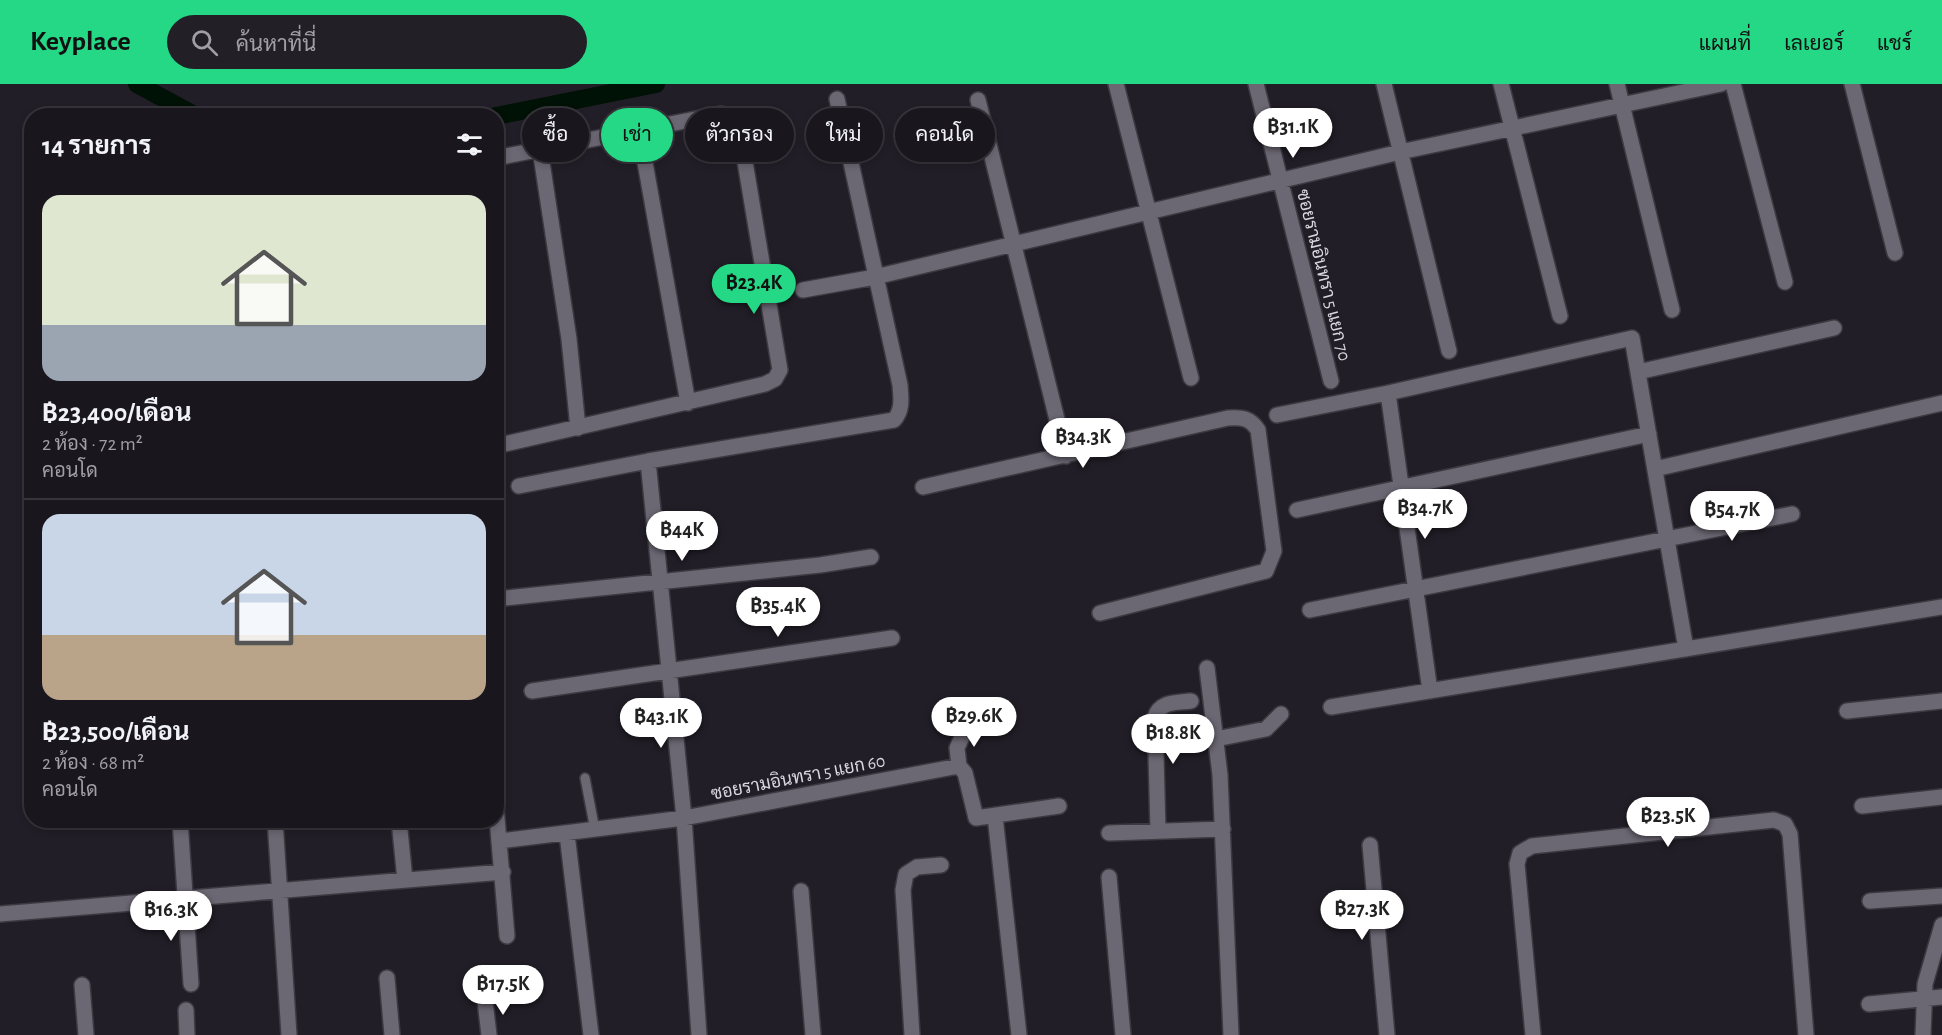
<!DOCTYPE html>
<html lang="th">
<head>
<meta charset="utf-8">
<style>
  :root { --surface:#19161d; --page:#221f26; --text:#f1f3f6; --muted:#9f9fa4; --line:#37353b; --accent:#24d886 }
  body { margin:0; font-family:"Alegreya Sans",Sarabun,sans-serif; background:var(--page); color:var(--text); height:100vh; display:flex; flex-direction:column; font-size:22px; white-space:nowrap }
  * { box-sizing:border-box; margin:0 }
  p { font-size:20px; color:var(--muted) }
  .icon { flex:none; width:33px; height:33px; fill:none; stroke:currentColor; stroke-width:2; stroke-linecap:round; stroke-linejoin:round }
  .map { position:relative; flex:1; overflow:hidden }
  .panel { position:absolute; left:24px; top:24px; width:480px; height:720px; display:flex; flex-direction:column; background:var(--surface); border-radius:24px; box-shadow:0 3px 9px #0003,0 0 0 2px var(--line) }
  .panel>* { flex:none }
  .banner { position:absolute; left:522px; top:24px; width:570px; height:54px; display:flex; gap:12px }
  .price { position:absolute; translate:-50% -51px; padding:0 14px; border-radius:21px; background:#fff; color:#222; font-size:20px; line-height:39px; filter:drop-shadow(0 2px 3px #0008) }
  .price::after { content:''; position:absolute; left:50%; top:36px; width:18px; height:14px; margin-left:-9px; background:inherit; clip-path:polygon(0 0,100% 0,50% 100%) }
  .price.current { background:var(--accent); color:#111 }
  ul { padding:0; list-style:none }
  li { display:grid; align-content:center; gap:12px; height:318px; padding:0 18px }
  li+li { border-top:2px solid var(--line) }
  li span { display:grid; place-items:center; height:186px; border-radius:18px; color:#555 }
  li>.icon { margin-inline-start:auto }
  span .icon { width:108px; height:108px; fill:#fffc; stroke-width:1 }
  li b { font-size:26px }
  h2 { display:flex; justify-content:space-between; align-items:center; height:72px; padding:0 18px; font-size:26px }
  .pill { padding:0 21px; border-radius:27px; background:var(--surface); box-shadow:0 3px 9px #0003,0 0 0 2px var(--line); font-size:21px; line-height:54px }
  .pill.current { background:var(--accent); color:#111 }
  header { display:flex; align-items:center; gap:36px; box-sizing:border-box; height:84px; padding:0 30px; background:var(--accent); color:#111 }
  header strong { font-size:28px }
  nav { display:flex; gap:33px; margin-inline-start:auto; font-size:21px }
  .search { width:420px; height:54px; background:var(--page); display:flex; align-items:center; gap:15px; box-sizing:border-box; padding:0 21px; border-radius:33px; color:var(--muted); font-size:22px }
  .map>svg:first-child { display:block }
</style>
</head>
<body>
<header>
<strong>Keyplace</strong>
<div class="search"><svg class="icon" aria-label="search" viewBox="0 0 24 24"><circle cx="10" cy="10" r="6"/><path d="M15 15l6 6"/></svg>ค้นหาที่นี่</div>
<nav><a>แผนที่</a><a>เลเยอร์</a><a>แชร์</a></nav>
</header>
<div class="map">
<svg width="1942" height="951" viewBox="0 0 1942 951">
  <rect width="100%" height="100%" fill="#211e27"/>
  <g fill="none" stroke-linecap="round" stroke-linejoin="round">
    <path stroke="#001105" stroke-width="18" d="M137,0L196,32
      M496,32L656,0"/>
    <defs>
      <path id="service" d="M585,694L595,746"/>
      <path id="minor" d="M1116,0L1191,294
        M1256,0L1331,297
        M1384,0L1449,267
        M1501,0L1560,232
        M1617,0L1672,226
        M1733,0L1785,198
        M1852,0L1895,169
        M978,16L1066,372
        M639,45L688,319
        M540,65L569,255L578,344
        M496,74L721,30L731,34L740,48L780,286L775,295L765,300L496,362
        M803,206L875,193L1400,68L1721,0
        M1638,288L1834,244
        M1388,309L1430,607
        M1277,331L1388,309L1632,254L1686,565
        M648,377L684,734L699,951
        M1655,385L1942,319
        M519,402L648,377L894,336C903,326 901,314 900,301L837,15
        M923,403L1228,334C1242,333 1250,334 1258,346L1274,467L1266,487L1100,529
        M1297,426L1649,350
        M496,515L820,481L871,473
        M1310,526L1792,430
        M1207,584L1220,691L1231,951
        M532,607L892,554
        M1331,623L1942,523
        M1847,627L1942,617
        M1216,655L1266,645L1281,630
        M959,682L957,664L968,640
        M496,722L507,852
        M1862,722L1942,713
        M995,732L1019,951
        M180,736L191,900
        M275,736L289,951
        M399,736L405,796
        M1158,747L1155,633C1160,617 1176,619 1191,617
        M1109,749L1223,745
        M567,750L591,951
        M500,757L684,734L959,682L965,689L976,734L1059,722
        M1370,761L1387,951
        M1109,793L1123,951
        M801,807L813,951
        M1870,817L1942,812
        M0,830L503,788
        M387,894L392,951
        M82,901L86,951
        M485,917L489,951
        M1869,920L1942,913
        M186,926L187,951
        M912,951L903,806L906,790L917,783L941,781
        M1533,951L1517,780L1520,769L1532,762L1774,736L1785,740L1790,750L1806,951
        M1923,951L1925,900L1942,841"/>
    </defs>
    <use href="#service" stroke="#3c3a41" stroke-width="12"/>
    <use href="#minor" stroke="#3c3a41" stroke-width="18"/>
    <use href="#service" stroke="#6b6773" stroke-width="9"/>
    <use href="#minor" stroke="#6b6773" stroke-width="15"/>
  </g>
  <g text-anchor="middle" stroke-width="4.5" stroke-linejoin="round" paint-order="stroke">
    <g font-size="18" fill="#d9d7de" stroke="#211e27">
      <text transform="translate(1324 191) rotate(76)" y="6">ซอยรามอินทรา 5 แยก 70</text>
      <text transform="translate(798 693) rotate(-11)" y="6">ซอยรามอินทรา 5 แยก 60</text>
    </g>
  </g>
</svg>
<b class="price" style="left:1293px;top:75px">฿31.1K</b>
<b class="price current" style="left:754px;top:231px">฿23.4K</b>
<b class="price" style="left:1083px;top:385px">฿34.3K</b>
<b class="price" style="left:1425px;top:456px">฿34.7K</b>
<b class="price" style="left:1732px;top:458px">฿54.7K</b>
<b class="price" style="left:682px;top:478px">฿44K</b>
<b class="price" style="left:778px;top:554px">฿35.4K</b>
<b class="price" style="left:974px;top:664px">฿29.6K</b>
<b class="price" style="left:661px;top:665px">฿43.1K</b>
<b class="price" style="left:1173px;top:681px">฿18.8K</b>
<b class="price" style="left:1668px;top:764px">฿23.5K</b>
<b class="price" style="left:1362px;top:857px">฿27.3K</b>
<b class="price" style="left:171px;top:858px">฿16.3K</b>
<b class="price" style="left:503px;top:932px">฿17.5K</b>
<div class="banner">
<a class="pill">ซื้อ</a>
<a class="pill current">เช่า</a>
<a class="pill">ตัวกรอง</a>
<a class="pill">ใหม่</a>
<a class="pill">คอนโด</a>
</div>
<section class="panel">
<h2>14 รายการ<svg class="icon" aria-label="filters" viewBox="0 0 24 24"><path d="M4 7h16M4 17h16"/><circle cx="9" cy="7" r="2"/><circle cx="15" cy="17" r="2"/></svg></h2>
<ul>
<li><span style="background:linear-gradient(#dfe7d0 70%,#9aa5b1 0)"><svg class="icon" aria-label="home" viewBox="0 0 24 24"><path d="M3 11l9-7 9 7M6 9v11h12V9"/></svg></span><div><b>฿23,400/เดือน</b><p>2 ห้อง · 72 m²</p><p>คอนโด</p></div></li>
<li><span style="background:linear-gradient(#c9d6e8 65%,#b9a48a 0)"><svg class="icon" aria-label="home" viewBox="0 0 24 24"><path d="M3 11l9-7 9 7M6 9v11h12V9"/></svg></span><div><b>฿23,500/เดือน</b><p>2 ห้อง · 68 m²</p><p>คอนโด</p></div></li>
</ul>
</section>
</div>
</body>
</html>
